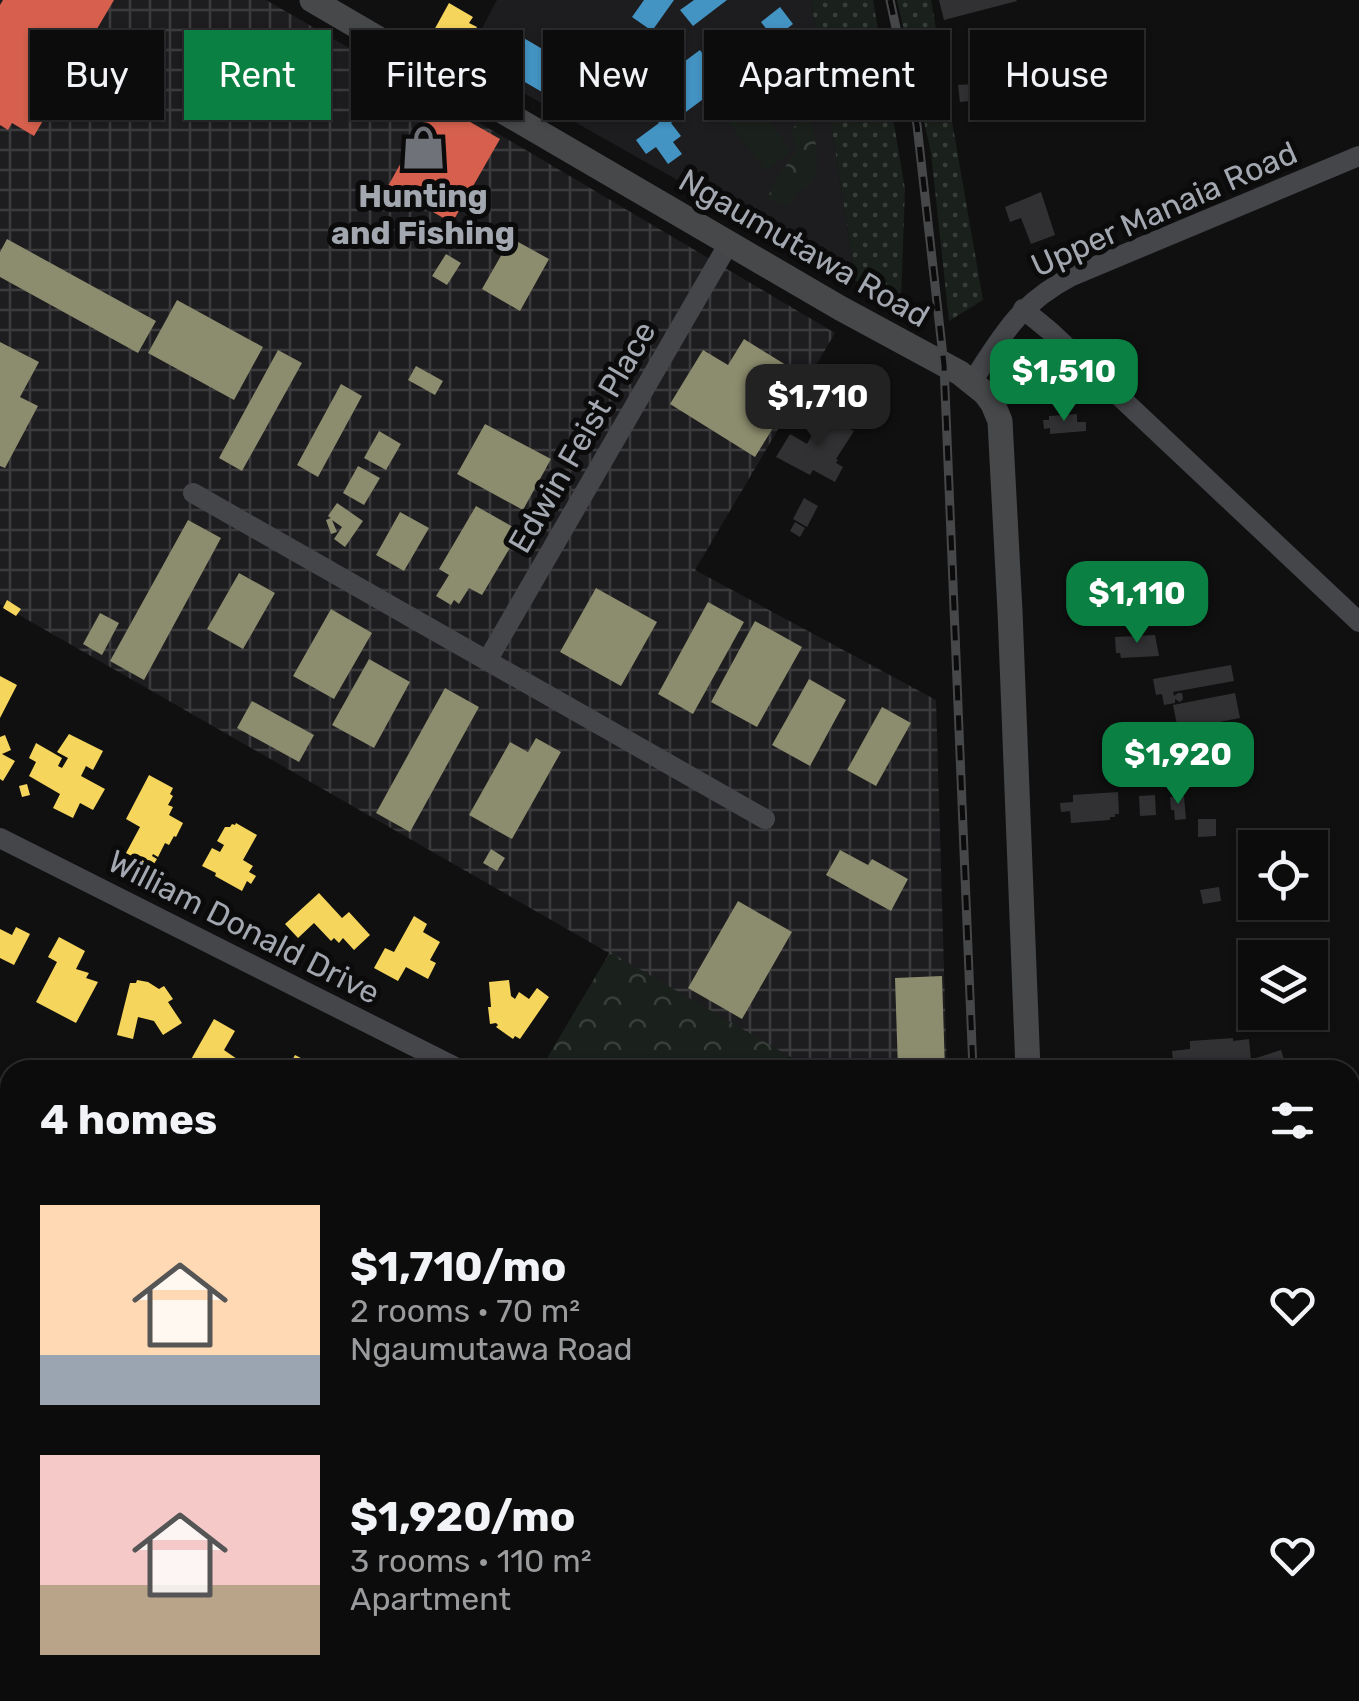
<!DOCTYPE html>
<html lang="en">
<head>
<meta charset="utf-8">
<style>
  :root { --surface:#0c0c0d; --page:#151516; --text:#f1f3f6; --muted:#9a9b9d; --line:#2c2c2e; --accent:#0b8043 }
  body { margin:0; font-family:Rubik,sans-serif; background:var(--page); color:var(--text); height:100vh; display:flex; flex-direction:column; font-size:38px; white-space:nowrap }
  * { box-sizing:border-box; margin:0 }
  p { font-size:32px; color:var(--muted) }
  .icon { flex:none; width:55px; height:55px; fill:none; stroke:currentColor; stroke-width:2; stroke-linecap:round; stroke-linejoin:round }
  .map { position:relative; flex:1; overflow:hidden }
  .details { position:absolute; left:0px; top:1060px; width:1360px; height:642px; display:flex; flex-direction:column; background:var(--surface); border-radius:30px 30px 0 0; box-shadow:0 2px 8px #0004,0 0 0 2px var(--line) }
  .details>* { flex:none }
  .guide { position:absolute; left:30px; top:30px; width:1300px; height:90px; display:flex; gap:20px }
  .controls { position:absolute; left:1238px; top:830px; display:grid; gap:20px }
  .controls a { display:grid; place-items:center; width:90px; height:90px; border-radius:0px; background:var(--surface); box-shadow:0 2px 8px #0004,0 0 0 2px var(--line); font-size:50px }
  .price { position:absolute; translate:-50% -85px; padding:0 22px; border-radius:20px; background:var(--accent); color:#fff; font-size:32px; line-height:65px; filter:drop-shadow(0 2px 5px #0008) }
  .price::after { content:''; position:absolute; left:50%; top:60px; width:30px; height:22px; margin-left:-15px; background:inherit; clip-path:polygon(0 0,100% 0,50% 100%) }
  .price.current { background:#222; color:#fff }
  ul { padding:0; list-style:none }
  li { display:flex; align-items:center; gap:30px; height:250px; padding:0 40px }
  li span { display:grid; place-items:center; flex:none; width:280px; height:200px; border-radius:0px; color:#555 }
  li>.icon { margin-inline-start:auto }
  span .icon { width:120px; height:120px; fill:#fffc; stroke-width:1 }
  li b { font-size:42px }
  h2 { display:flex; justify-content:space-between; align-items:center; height:120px; padding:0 40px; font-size:42px }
  .tag { padding:0 35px; border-radius:0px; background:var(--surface); box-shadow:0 2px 8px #0004,0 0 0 2px var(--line); font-size:35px; line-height:90px }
  .tag.current { background:var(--accent); color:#fff }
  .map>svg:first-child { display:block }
</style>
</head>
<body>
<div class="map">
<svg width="1359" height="1701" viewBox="0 0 1359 1701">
  <defs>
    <pattern id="industrial-grid" width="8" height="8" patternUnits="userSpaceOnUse" patternTransform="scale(2.5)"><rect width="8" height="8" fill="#1d1d1f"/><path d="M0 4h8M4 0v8" fill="none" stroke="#3b3b3d"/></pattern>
    <pattern id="grass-dots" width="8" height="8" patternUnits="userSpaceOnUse" patternTransform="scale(2.5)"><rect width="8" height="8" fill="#1a201b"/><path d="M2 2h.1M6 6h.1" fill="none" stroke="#383e3a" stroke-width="1.8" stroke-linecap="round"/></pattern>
    <pattern id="forest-crowns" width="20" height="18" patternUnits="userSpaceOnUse" patternTransform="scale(2.5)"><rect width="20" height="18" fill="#1a201b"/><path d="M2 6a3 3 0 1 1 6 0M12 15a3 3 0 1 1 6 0" fill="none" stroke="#383e3a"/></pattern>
  </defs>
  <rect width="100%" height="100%" fill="#101011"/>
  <path fill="#1d1d1f" d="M497,0H811L856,281L465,60Z"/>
  <path fill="url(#industrial-grid)" d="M0,0H266L507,139L835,333L695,570L936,700L947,1070H813L0,604Z"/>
  <path fill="url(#grass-dots)" d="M811,0H873L905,189L901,301L856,281Z
    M897,0H931L983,300L949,321L931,153Z"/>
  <path fill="url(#forest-crowns)" d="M805,116L811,117C815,141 828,183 797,192L788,206L768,199L772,186L797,150L791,130Z
    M610,952L813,1070H540Z"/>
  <path fill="#1a201b" d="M753,101L792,151L766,171L727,121Z"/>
  <path fill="#f6d55c" d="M449,3L473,17L469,23L477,27L466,45L456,39L454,44L433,32Z
    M7,600L21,609L16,616L3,608Z
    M0,676L17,685L0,718Z
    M69,734L103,751L93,770L86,766L81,776L105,789L93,810L80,803L73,818L53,808L60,794L29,776L36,762L29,758L36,743L62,758L58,766L62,768L68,758L57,752Z
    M5,735L11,750L2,754L15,761L3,781L0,779V737Z
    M149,775L173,788L170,794L173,796L168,805L173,807L169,815L183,823L176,837L174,836L169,845L165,843L158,857L153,854L152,856L157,859L152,867L126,853L140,827L126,819Z
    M27,784L30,795L22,797L19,786Z
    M236,823L257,835L243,860L253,866L249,872L256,876L251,884L247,881L242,891L215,876L216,873L202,866L212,848L220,852L224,845L217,841L225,827H230L232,824L235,825Z
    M319,893L342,918L349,912L370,935L354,950L343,938L339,943L334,938L331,941L314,923L298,938L285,924Z
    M414,916L427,924L423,932L440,942L430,960L436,963L428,979L406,967L398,981L374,968L385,948L394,952Z
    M16,927L30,934L14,965L0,958V929L12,935Z
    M59,937L85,951L76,969L89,973L86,978L98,982L76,1023L36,1002L57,962L48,957Z
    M137,980L148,982L159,989L164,986L173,999L168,1002L182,1023L163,1035L154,1021L138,1017L133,1039L117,1035L130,983H136Z
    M509,980L511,996L515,999L519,992L529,999L537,988L549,997L520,1039L515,1036L513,1039L496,1027L498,1025L496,1023L490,1024L488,1007H491L489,982Z
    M214,1019L235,1031L224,1050L253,1070H185Z
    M295,1055L324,1070H287Z
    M0,1374L5,1386L10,1384V1422L0,1425Z
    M4,1541L10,1543V1598L0,1593V1549Z
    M10,1667V1692H36L31,1701H0V1691L3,1686L1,1684Z
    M422,1692H445V1694L452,1695V1701H421Z
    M508,1692H552L553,1701H505L503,1699Z"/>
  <path fill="#d6604d" d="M3,0H114L34,136L12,123L8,130L0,125V5Z
    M435,102L500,139L452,223L388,186Z"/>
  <path fill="#4393c3" d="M644,0H674L652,31L632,17Z
    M694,0H727L693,26L680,10Z
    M780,7L793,24L774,39L761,22Z
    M744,35L761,56L749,66L732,44Z
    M522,37L573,67L554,99L504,70Z
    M700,50L709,63L722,54L737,74L671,123L681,136L673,142L682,154L668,164L656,147L646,154L636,140L659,123L644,103L682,75L677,67Z
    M778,53L787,64L768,80L759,68Z
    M778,78L789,93L777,103L765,88Z"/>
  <path fill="#8c8c6e" d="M511,238L549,259L520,311L482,289Z
    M7,239L156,321L138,353L0,277V252Z
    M446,254L461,263L447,285L432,276Z
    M177,300L263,347L234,400L148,353Z
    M744,339L786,365L765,398L784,410L755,457L670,404L703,350L728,365Z
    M0,342L39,362L20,397L38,406L5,468L0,466Z
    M278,350L302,363L242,471L219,458Z
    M416,366L443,381L435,395L408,380Z
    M341,384L362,396L318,477L297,465Z
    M485,424L551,459L523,510L457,474Z
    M379,431L401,444L386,470L364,458Z
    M358,466L380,478L364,505L343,493Z
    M337,503L363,521L345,547L334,539L342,527L332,520L337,532L331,534L326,520L331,518L328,516Z
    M476,506L520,531L482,595L469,588L459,604L454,600L451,605L436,596L449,575L439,569Z
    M400,512L429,528L404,571L376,555Z
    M188,520L221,538L144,680L110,661Z
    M239,573L275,593L243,649L207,629Z
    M596,588L657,622L621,686L560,652Z
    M708,602L744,622L693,714L658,694Z
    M331,609L372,633L334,699L293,676Z
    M100,613L119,623L102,655L83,644Z
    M755,621L802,647L757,727L711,702Z
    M369,659L410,682L374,748L332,725Z
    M809,679L846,700L810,766L772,745Z
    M445,688L479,707L410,832L376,813Z
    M252,701L314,735L299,762L237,728Z
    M882,707L911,723L876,786L847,770Z
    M536,738L561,752L512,839L469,815L510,742L528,752Z
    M491,849L505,858L497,871L483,863Z
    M840,850L868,865L872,859L908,879L891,911L826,875Z
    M738,901L792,932L742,1019L688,988Z
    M942,976L945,1070H898L895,978Z"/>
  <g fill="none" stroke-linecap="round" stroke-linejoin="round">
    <path stroke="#282f34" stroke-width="5" d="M284,1701L288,1692"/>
  </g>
  <path fill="#313133" d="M939,0H1016L1017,1L944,20Z
    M1016,81L1019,109L1001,111L1000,98L960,102L958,85Z
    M1041,192L1055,235L1031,244L1021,218L1010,222L1005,207Z
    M1077,414V422H1086V431L1050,434V428L1044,429L1043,420H1049V416Z
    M823,415L854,431L836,459L838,460L836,463L843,467L835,482L813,470L810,475L776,457L790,434L807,444Z
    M804,498L818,506L807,527L793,519Z
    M795,522L805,528L800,537L790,531Z
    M1155,635L1159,656L1121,658L1120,653H1116L1115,637Z
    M1231,665L1234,681L1173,692L1174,696L1178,693H1182L1183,699L1180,702L1175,699V703L1164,705L1162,694L1156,695L1153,679Z
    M1235,693L1240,718L1178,730L1173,705Z
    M1118,792L1119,814H1115V817H1110V820L1071,823L1070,811L1061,812L1060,803L1073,802V795Z
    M1155,795L1156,815L1140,816L1139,796Z
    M1184,796L1186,819L1175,820L1174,810H1171L1170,797Z
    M1198,819H1216V836L1198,837Z
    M1249,834L1251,844L1238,847L1236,836Z
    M1219,887L1221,901L1203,904L1200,890Z
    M1233,1038V1041L1249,1039L1251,1060L1231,1062L1232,1066L1174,1070L1172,1051L1190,1049V1041Z
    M1281,1050L1287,1069L1260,1070L1256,1058Z
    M1328,1061L1330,1070H1299L1298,1069Z
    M4,1079L10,1082V1114L0,1109V1088Z
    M1,1286L10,1318L0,1321V1287Z"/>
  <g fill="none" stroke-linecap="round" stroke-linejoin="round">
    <path stroke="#444649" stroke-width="20" d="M1023,309L1051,332L1359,622
      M972,382C1003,334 1020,303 1072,276L1359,156
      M193,493L765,819
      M487,661L729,243
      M0,838L461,1070
      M0,1650L10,1653
      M113,1692L122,1701
      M322,1701L327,1692"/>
    <path stroke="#47484a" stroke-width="25" d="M312,0L840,308L960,373L985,393L993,404L1000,421L1010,611L1028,1070
      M1051,1692V1701"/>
    <defs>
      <path id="rail" d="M890,0L917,125L944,365L973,1070
        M997,1692L998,1701"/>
    </defs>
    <use href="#rail" stroke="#464749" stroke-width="9"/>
    <use href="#rail" stroke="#0b0b0c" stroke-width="5" stroke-dasharray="15" stroke-linecap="butt"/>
  </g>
  <defs>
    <symbol id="shop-bare" viewBox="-9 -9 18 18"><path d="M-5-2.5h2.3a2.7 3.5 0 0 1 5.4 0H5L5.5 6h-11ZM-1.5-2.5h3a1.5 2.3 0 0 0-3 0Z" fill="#6f7278" stroke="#0b0b0c" stroke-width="2.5" paint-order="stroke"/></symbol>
  </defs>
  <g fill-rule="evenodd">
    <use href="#shop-bare" x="392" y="116" width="63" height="63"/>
  </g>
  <g text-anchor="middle" stroke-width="10" stroke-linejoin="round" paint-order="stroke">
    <g font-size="32" font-weight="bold" fill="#a2a7b0" stroke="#0b0b0c">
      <text x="423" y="207">Hunting<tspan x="423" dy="37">and Fishing</tspan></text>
    </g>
    <g font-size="32" fill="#a2a7b0" stroke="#0b0b0c">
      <text transform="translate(1164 209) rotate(-24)" y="11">Upper Manaia Road</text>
      <text transform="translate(804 248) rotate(30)" y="11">Ngaumutawa Road</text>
      <text transform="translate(582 437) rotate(-60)" y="11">Edwin Feist Place</text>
      <text transform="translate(244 927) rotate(27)" y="11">William Donald Drive</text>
    </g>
  </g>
</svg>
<div class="controls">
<a><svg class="icon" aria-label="locate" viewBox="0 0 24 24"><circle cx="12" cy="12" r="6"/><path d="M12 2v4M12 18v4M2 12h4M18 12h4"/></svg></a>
<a><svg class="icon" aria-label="layers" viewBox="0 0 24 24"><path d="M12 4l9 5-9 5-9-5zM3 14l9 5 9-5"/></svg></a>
</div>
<b class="price" style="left:1064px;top:424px">$1,510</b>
<b class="price current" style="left:818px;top:449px">$1,710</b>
<b class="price" style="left:1137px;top:646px">$1,110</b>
<b class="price" style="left:1178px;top:807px">$1,920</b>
<div class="guide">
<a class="tag">Buy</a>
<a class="tag current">Rent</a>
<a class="tag">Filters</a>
<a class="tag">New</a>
<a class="tag">Apartment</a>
<a class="tag">House</a>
</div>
<section class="details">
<h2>4 homes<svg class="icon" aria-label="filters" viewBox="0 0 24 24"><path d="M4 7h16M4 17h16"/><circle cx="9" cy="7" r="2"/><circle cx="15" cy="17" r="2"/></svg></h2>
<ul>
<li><span style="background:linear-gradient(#ffd9b3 75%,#9aa5b1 0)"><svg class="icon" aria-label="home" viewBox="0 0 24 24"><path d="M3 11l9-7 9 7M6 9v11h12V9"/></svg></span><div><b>$1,710/mo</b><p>2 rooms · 70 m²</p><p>Ngaumutawa Road</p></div><svg class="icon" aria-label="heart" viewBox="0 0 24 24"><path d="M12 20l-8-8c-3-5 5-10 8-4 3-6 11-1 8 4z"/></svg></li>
<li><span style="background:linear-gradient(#f6c9c9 65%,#b9a48a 0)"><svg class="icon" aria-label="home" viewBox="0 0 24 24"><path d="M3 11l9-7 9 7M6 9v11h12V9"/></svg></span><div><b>$1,920/mo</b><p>3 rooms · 110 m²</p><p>Apartment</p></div><svg class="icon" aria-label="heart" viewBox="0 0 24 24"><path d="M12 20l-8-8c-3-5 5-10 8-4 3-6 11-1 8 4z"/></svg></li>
</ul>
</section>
</div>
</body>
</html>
